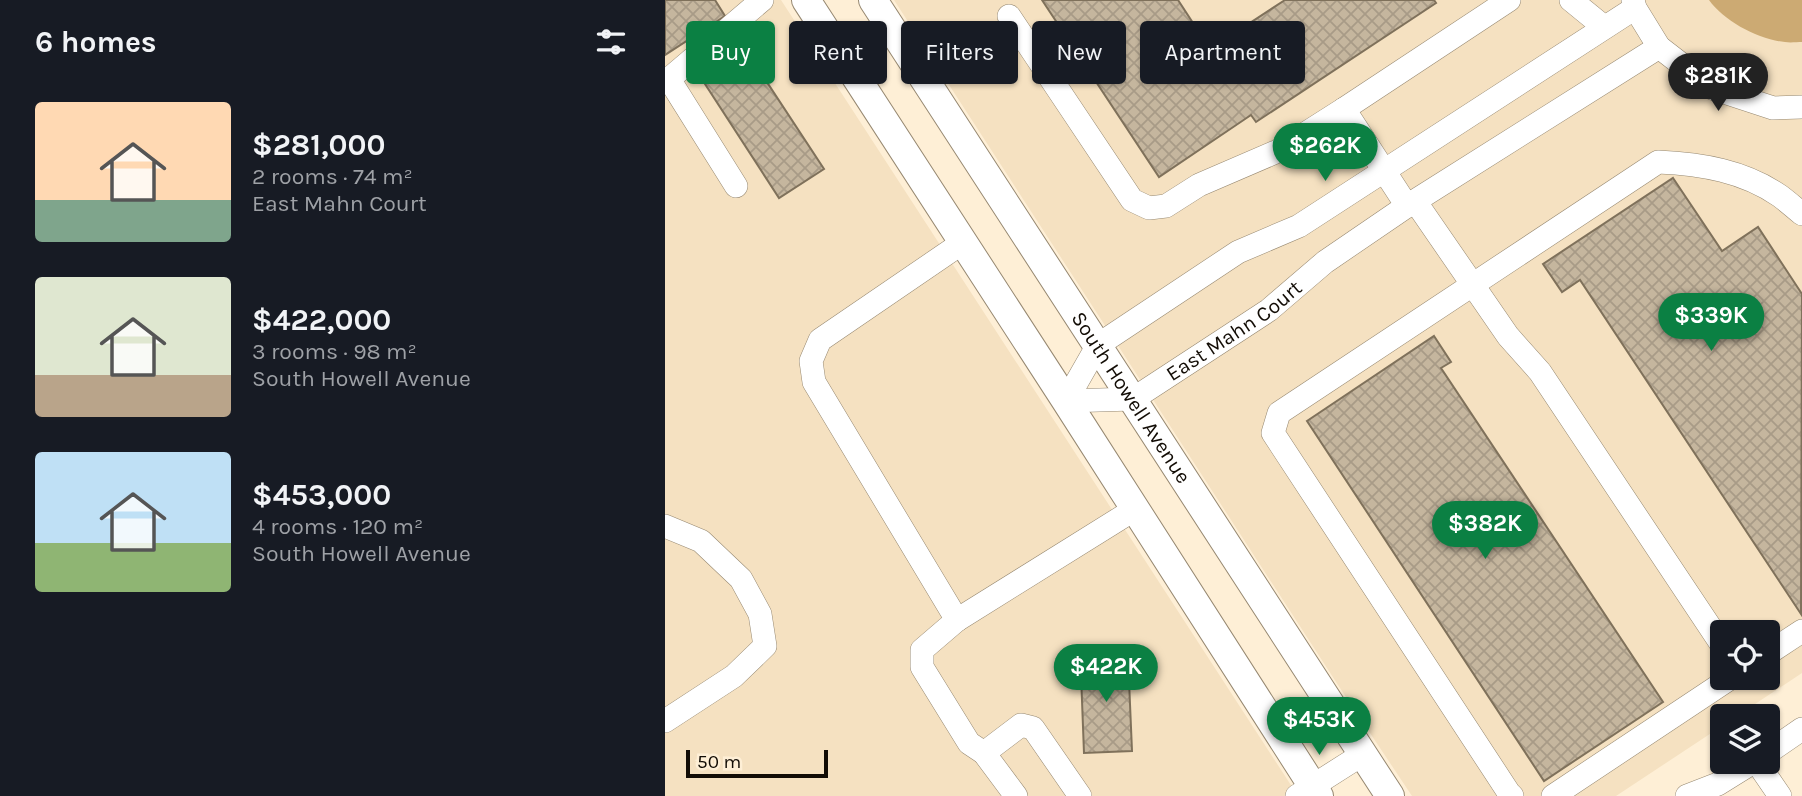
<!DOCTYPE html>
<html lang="en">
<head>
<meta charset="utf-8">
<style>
  :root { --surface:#171b24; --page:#242831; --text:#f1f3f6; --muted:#9ea1a6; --accent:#0b8043 }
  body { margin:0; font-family:Karla,sans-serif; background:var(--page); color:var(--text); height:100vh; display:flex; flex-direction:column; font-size:26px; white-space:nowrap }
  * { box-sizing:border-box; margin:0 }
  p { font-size:23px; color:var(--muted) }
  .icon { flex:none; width:38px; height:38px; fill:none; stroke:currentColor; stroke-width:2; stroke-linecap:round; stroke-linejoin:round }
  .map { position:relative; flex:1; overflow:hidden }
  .sheet { display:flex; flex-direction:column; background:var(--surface); width:665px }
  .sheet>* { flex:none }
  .hud { position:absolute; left:21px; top:21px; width:665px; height:63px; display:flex; gap:14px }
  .tools { position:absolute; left:1045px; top:620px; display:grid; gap:14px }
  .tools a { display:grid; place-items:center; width:70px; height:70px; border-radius:7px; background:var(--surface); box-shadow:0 2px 5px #0004; font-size:35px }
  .scale { position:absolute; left:21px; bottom:18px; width:142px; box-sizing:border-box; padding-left:7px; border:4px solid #120c05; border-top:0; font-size:19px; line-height:24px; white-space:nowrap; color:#120c05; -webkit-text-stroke:5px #feefd6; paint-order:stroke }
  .price { position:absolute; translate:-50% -60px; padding:0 16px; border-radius:24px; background:var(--accent); color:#fff; font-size:23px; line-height:46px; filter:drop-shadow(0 2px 4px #0008) }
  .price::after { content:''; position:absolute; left:50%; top:42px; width:21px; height:16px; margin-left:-10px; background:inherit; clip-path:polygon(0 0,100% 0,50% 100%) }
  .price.on { background:#222; color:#fff }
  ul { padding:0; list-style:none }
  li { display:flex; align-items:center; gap:21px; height:175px; padding:0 35px }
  li span { display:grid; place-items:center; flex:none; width:196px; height:140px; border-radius:7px; color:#555 }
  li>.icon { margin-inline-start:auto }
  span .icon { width:84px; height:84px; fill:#fffc; stroke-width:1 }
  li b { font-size:30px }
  h2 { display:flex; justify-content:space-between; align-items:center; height:84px; padding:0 35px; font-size:30px }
  .pill { padding:0 24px; border-radius:7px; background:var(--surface); box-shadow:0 2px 5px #0004; font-size:24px; line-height:63px }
  .pill.on { background:var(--accent); color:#fff }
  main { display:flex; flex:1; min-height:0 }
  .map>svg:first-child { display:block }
</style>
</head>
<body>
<main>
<section class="sheet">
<h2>6 homes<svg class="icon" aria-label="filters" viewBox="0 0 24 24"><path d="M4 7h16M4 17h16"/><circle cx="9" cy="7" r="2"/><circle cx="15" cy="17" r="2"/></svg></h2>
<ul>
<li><span style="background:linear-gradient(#ffd9b3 70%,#7fa58c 0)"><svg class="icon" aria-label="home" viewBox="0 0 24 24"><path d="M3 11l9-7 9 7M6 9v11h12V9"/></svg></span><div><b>$281,000</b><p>2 rooms · 74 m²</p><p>East Mahn Court</p></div></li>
<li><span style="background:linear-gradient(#dfe7d0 70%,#b9a48a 0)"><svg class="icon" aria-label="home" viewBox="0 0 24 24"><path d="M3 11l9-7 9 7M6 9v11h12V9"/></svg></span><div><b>$422,000</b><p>3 rooms · 98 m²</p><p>South Howell Avenue</p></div></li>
<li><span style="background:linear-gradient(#bfe0f5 65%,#8fb573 0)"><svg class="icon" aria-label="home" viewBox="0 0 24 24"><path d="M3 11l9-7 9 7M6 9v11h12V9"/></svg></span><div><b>$453,000</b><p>4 rooms · 120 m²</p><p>South Howell Avenue</p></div></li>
</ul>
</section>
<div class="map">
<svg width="1137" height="796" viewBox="0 0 1137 796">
  <defs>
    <pattern id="building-cross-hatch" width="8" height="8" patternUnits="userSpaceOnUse" patternTransform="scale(1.75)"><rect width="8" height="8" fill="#c5b69e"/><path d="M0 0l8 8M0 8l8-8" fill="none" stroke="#a89b87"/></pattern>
  </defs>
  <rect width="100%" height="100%" fill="#feefd6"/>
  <path fill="#f5e1c1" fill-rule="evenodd" d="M0,0H116L633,796H0Z
    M229,0H1137V673L1072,716H1057V726L951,796H747L673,685ZM1057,632H1102V677H1057Z"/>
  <path fill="#ccaa73" d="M1044,0H1137V42C1132,42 1125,43 1120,42C1094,40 1059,21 1044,0Z"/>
  <path fill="url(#building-cross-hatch)" stroke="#7f715b" stroke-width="2" d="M0,0H50L60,16L0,55Z
    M377,0H513L545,49L620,0H769L771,3L591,122L586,115L494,177Z
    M73,38L159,169L114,198L29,67Z
    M1008,178L1057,251L1093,227L1137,294L1136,614L915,280L897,292L878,264Z
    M769,336L786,362L776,368L998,702L879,781L642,421Z
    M415,648H420V658L463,657L467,751L419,753Z"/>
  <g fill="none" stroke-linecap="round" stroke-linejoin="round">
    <defs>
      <g id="minor">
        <path d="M906,0L939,27"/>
        <path d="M968,0L970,8L994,47L1047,88L1108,108L1137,107"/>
        <path d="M344,16L467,200L484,208L501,206L534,185L613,151L679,109L742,206"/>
        <path d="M679,109L844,0"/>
        <path d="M71,186L4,79L97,0"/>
        <path d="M750,201L843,336L875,372L1057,645"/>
        <path d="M297,243L155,340L146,361L149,382L292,620L470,509"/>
        <path id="s1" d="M401,401L468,399L604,310L660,262L742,206L994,47"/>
        <path d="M401,401L433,345L573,252L634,226L970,8"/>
        <path d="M0,526L36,541L76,579L95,614L100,646L69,676L0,721"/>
        <path d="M292,620L257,650V667L304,743L319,753L351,796"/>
        <path d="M1102,654L1137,631"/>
        <path d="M319,753L356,725L368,728L415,796"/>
        <path d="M1102,753L1137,729"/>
        <path d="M1091,761L1115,796"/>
        <path d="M632,796L698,754"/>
        <path d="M847,796L844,793L608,433L614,413L993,162C1037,164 1079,171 1115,196C1123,202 1130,208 1137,214"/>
        <path d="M888,796L1067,677"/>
        <path d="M1022,796L1053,784L1090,761"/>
      </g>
      <g id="major">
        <path d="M141,0L401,401L654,796"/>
        <path id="s2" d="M208,0L725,796"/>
      </g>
    </defs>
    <use href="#minor" stroke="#968871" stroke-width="24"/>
    <use href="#major" stroke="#968871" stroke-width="30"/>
    <use href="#minor" stroke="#fff" stroke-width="23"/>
    <use href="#major" stroke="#fff" stroke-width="28"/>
  </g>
  <g text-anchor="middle" stroke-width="6" stroke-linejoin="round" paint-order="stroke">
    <g font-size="21" fill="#120c05" stroke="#feefd6">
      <text dy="7" stroke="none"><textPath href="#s1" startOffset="189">East Mahn Court</textPath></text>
      <text dy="7" stroke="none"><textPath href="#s2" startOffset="474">South Howell Avenue</textPath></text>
    </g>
  </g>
</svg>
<div class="tools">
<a><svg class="icon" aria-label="locate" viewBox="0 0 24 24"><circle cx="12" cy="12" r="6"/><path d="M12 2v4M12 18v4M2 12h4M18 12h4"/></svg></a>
<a><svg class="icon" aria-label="layers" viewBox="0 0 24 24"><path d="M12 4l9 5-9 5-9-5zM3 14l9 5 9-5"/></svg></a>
</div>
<div class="scale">50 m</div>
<b class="price on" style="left:1053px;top:113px">$281K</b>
<b class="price" style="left:660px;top:183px">$262K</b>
<b class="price" style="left:1046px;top:353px">$339K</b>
<b class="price" style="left:820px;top:561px">$382K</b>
<b class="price" style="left:441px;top:704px">$422K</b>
<b class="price" style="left:654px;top:757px">$453K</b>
<div class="hud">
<a class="pill on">Buy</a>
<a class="pill">Rent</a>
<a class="pill">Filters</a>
<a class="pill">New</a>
<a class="pill">Apartment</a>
</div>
</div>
</main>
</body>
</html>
